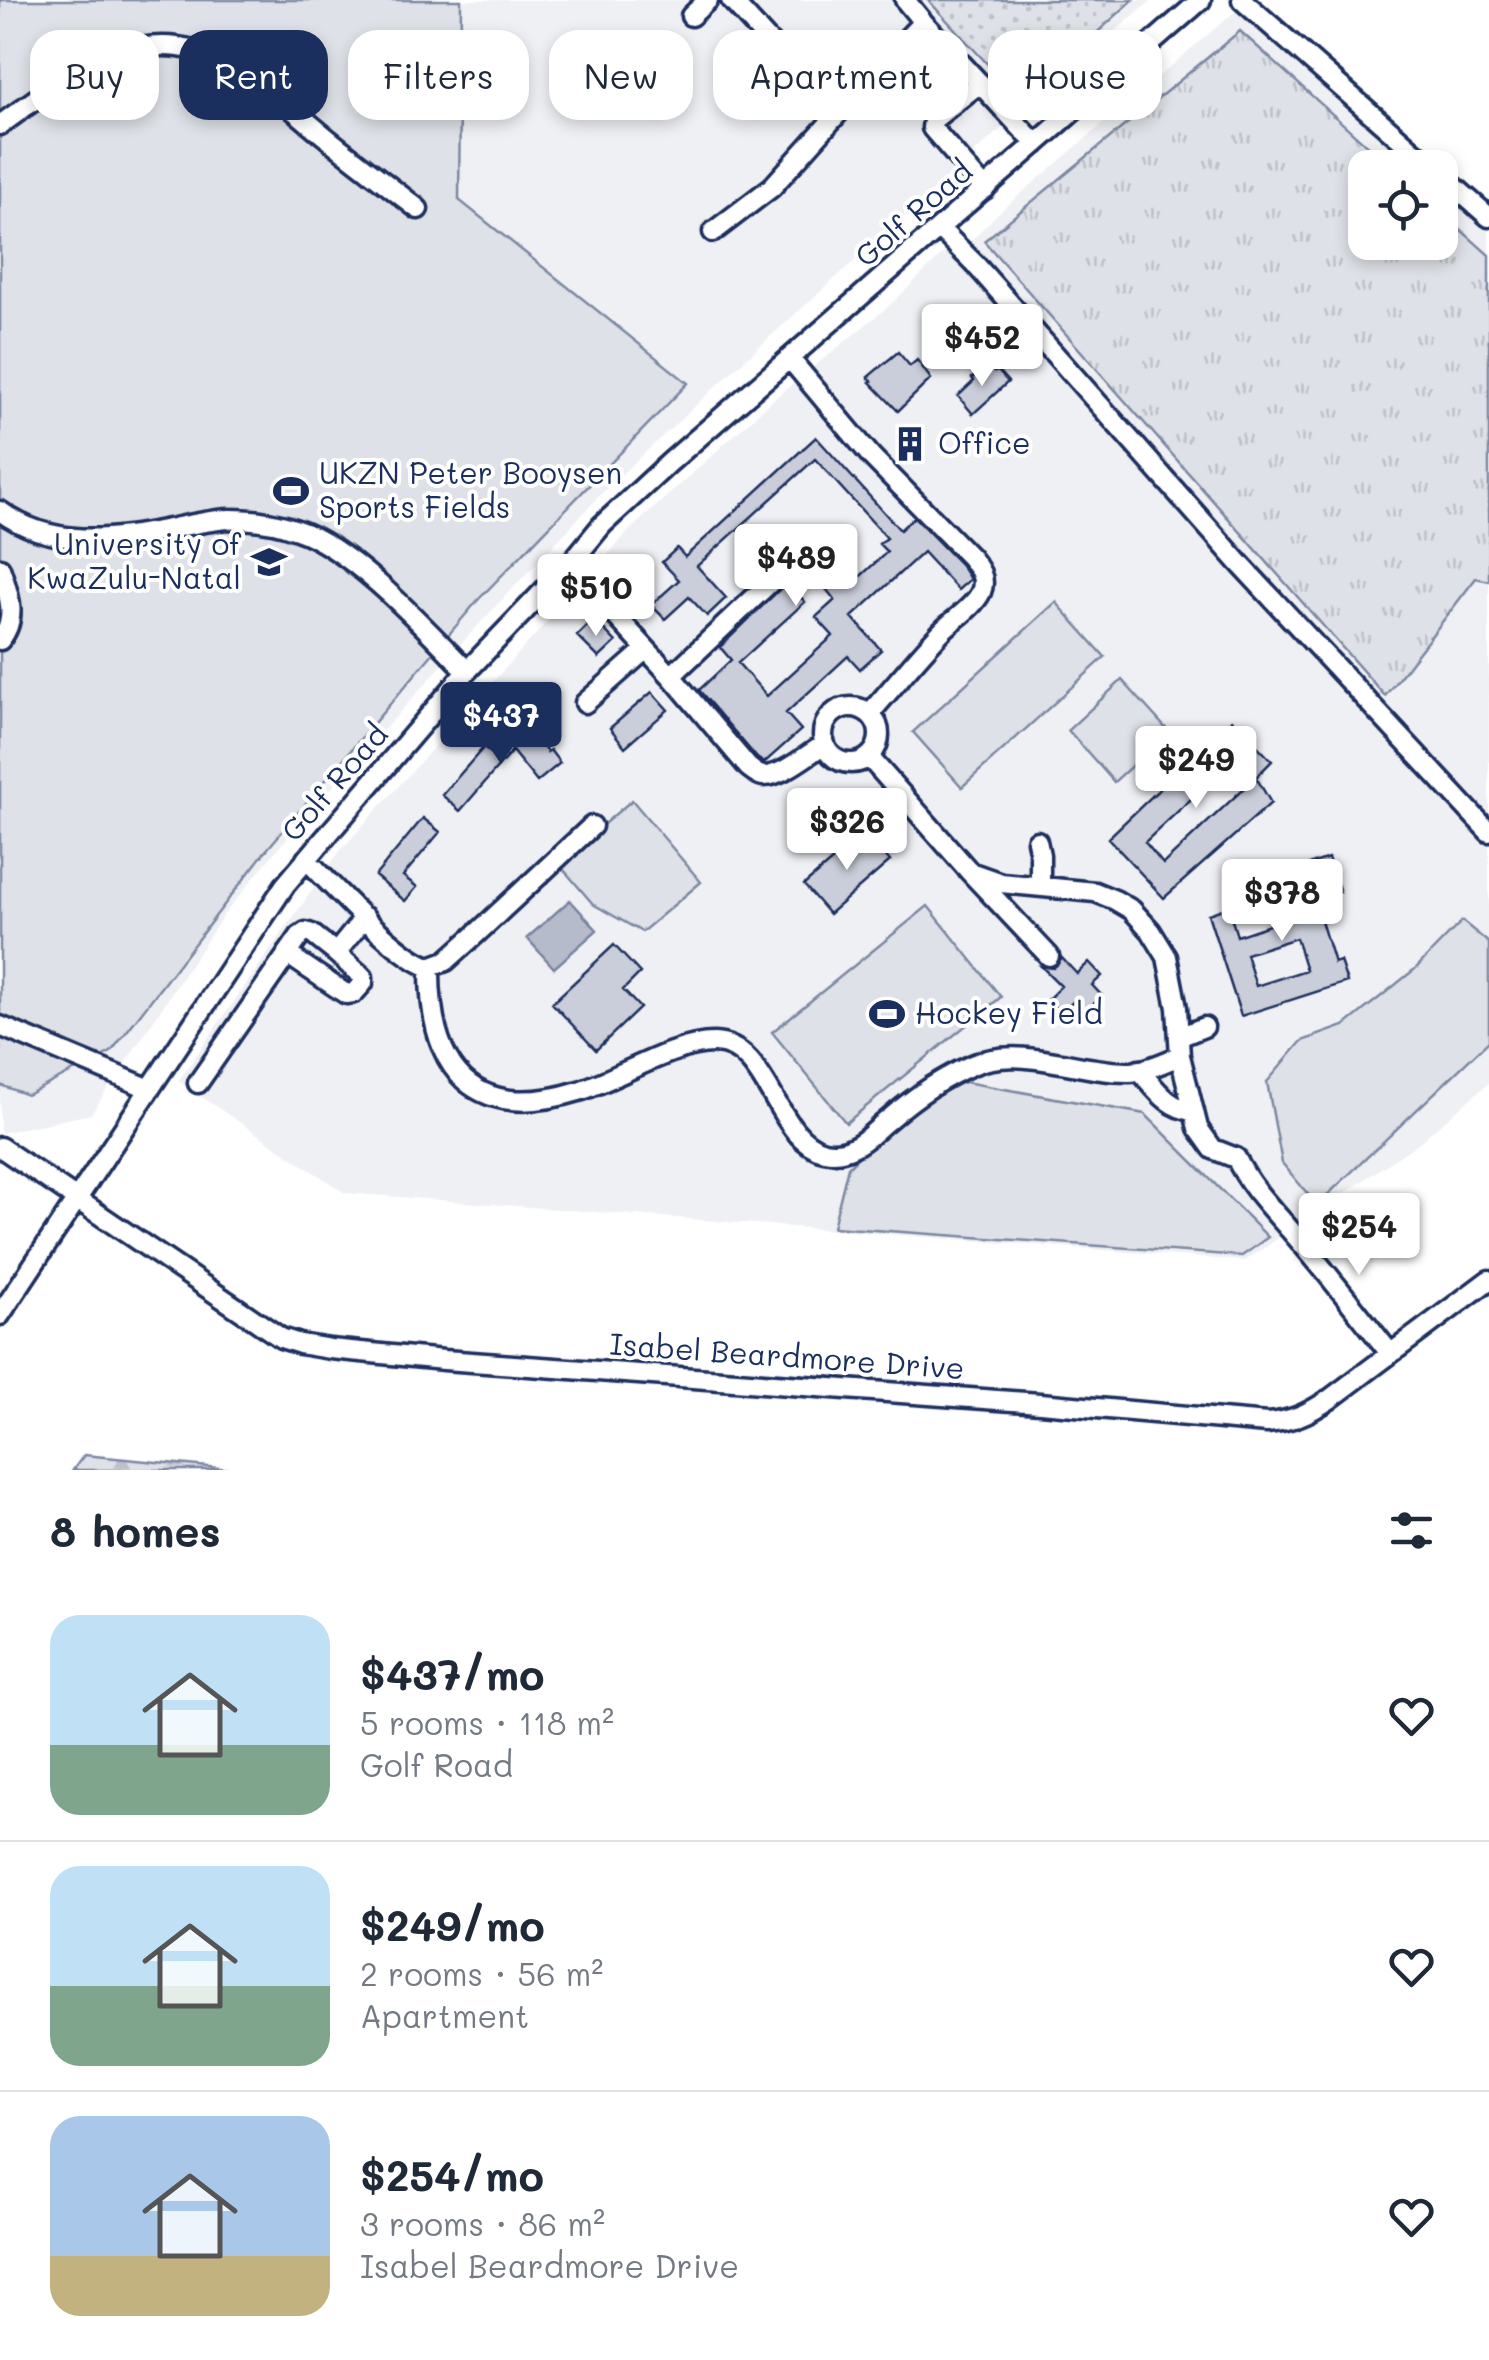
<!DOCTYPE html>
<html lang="en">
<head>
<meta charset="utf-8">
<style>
  :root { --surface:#fff; --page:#f6f6f7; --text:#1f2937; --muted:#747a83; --line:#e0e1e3; --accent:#1b2f5e }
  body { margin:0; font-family:Mali,sans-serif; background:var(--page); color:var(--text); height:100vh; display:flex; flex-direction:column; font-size:38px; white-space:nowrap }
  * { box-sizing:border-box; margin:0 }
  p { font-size:32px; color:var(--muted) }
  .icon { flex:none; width:55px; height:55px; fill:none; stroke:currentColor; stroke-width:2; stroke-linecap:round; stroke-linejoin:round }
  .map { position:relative; height:1470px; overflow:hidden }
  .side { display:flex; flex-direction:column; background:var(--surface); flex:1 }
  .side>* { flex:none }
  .guide { position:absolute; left:30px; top:30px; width:1430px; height:90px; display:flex; gap:20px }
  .controls { position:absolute; left:1348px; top:150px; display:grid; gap:20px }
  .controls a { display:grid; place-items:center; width:110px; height:110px; border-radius:20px; background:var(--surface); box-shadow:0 5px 15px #0003; font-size:50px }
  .price { position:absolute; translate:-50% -85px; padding:0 22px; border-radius:10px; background:#fff; color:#222; font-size:32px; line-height:65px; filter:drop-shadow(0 2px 5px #0008) }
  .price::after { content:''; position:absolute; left:50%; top:60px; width:30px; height:22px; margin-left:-15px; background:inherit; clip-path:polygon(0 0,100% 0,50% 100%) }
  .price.active { background:var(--accent); color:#fff }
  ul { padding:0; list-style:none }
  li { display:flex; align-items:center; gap:30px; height:250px; padding:0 50px }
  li+li { border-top:2px solid var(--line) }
  li span { display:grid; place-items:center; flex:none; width:280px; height:200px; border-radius:30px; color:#555 }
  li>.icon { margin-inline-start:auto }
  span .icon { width:120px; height:120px; fill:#fffc; stroke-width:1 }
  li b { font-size:42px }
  h2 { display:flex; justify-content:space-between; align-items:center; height:120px; padding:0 50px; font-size:42px }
  .chip { padding:0 35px; border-radius:30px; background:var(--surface); box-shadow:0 5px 15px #0003; font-size:35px; line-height:90px }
  .chip.active { background:var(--accent); color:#fff }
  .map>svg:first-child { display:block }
</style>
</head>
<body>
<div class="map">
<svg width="1489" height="1470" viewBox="0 0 1489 1470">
  <defs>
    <pattern id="grass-tufts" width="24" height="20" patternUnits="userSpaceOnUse" patternTransform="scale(2.5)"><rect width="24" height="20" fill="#dee1e7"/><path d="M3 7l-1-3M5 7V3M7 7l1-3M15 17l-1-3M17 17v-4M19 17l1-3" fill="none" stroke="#bec1c9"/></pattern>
    <pattern id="forest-firs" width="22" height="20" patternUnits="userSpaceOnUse" patternTransform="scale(2.5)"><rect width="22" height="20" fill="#dee1e7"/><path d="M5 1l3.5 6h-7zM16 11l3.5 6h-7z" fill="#bec1c9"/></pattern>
    <pattern id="park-dots" width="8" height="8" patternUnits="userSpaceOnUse" patternTransform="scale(2.5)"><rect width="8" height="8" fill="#dee1e7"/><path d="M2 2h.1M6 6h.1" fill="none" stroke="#bec1c9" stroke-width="1.8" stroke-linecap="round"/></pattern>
  </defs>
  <rect width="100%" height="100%" fill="#fff"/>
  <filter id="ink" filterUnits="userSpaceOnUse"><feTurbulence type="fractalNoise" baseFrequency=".01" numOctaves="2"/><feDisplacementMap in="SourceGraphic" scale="20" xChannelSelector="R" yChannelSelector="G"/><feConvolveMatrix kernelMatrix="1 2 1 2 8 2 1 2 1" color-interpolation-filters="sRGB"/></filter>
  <g filter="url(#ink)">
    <path fill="#eff0f4" d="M0,0H1152L1021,111L740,364L605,490L470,634L273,854L223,916L91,1114L0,1133Z
      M1237,10L1415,167L1365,168V242H1440V189L1489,230V1083L1418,1143L1245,1261L345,1193L178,1081L339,852L631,529L775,398L889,306L947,250L955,257L997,214Z"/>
    <path fill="url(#grass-tufts)" stroke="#7c88a2" stroke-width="2.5" d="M1240,31L1391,167L1365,168V242H1440V211L1489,255V581L1476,578L1385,696L984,241Z"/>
    <path fill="url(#forest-firs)" stroke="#7c88a2" stroke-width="2.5" d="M84,1455L240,1470H73Z"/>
    <path fill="url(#park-dots)" stroke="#7c88a2" stroke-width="2.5" d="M928,0H1133L1022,101Z"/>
    <path fill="#dee1e7" stroke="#7c88a2" stroke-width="2.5" d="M0,0H461L459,200L688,383L478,600L264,853L111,1052L27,1095L0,1085Z
      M1056,602L1105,657L962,787L913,732Z
      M1122,680L1169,732L1114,782L1068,730Z
      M632,800L701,882L642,932L593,904L558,863Z
      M928,906L1001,997L846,1123L772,1032Z
      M1462,921L1489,943V1041L1317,1205L1282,1163L1267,1082L1302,1041L1344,1026L1415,969Z
      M965,1082L1145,1114L1268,1237L1242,1256L833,1227L848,1167L927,1089Z"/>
    <path fill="#b5bbca" stroke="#77839f" stroke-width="2.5" d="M570,900L597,930L554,968L527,938Z"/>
    <path fill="#caceda" stroke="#1b2f5e" stroke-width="2.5" fill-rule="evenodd" d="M933,318H962L964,341H934Z
      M898,352L910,366L917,360L931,379L898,411L870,382L872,381L868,377Z
      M988,365L994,372L998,371L1008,382L973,414L958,396L974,381L972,378Z
      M913,431L922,445L919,448L921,451L909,459L898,442Z
      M816,437L900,530L914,517L961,565L970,579L958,590L923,552L852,617L881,650L860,669L848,656L786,713L801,730L764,763L757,758L699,690L731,660L720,647L787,582L805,602L738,663L767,696L833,636L816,617L835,600L826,589L843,574L852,584L887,552L879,544L887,538L815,459L697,566L726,598L707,616L689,597L665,619L651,605L679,580L662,562L677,548L685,557Z
      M594,619L616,642L599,658L577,636Z
      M652,692L668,710L625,747L610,728Z
      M1232,720L1272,761L1256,777L1271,803L1164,898L1108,838ZM1236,757L1256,777L1163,864L1145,842Z
      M527,727L547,752L550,750L560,763L537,782L512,751L460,811L442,795L484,747L492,754Z
      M423,818L440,832L403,876L417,887L405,901L375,876Z
      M865,832L890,861L829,914L804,885Z
      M1328,858L1340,892L1315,901L1334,963L1340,961L1347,982L1241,1016L1208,914L1228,907L1237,936L1284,920L1269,879ZM1296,938L1306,970L1256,986L1246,954Z
      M614,945L640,973L623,990L640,1008L596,1050L552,1003Z
      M1061,957L1077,974L1089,962L1102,976L1092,985L1102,996L1086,1011L1075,1000L1061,1013L1048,999L1061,986L1041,966L1053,968L1058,964Z"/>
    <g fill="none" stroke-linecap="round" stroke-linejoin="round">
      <defs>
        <path id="minor" d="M731,0L797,72
          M905,0L923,22L1036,144
          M1242,0L1433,168
          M691,16L708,0
          M980,83L933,120L932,128L985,189
          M0,125C42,95 88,57 140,48C218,34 272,94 327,138C357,162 388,185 418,209
          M1440,174L1489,217
          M940,229L974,263L1242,566L1489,832
          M713,232L772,187L876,71L923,22
          M790,359L871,456L970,557C978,567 987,577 981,592C974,607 954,619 943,630C917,657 894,686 870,713
          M0,511C50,548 111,541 169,529C189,525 209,520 230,519C252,519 276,522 297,530C352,548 426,629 467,671
          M575,558L614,614L671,676L748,767C752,770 757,775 763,776C782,777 809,753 825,744
          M0,568C8,592 19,618 0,640
          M671,676L775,578
          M585,703L645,650
          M823 735a28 28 0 1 1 56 0a28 28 0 1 1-56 0Z
          M869,757L970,872L1049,956
          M1037,841L1040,855V885
          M306,859C332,885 399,959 430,967L446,961L475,935L592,826
          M970,872L1001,883L1095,892L1115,900L1132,910L1151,931L1167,957L1177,1008L1180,1056L1198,1128L1213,1149L1236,1158C1250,1187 1271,1208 1292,1232C1326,1271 1358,1313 1390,1353
          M287,954L346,994L354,993L363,983V977L336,953
          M430,967C429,1069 472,1124 579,1091C619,1078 673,1043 714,1043C769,1044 774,1138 824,1151C834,1153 844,1152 853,1147C867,1141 877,1128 889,1119C913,1098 942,1078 972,1065C1021,1044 1078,1073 1130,1072C1147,1071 1164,1062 1180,1056
          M0,1026L150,1089
          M1179,1037L1204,1027
          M1139,1070C1156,1089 1168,1109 1194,1111
          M198,1083L300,936L306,932L312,934L336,953L365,917
          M0,1147L281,1338L300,1344L330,1349L444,1360L1040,1403L1267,1423C1293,1421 1309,1413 1330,1399L1489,1280
          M0,1315L285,885L467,671L575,558L602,525L669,463L1201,0"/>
      </defs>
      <use href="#minor" stroke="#1b2f5e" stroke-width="25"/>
      <use href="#minor" stroke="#fff" stroke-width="18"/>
    </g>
  </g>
  <defs>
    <symbol id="building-bare" viewBox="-9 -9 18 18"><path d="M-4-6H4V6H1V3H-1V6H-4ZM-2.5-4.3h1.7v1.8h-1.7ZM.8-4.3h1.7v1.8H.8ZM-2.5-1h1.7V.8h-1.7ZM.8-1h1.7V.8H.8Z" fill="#1b2f5e" stroke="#fff" stroke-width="2.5" paint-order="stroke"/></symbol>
    <symbol id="stadium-bare" viewBox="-9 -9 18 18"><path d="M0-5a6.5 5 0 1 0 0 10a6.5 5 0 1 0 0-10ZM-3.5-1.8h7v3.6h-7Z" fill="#1b2f5e" stroke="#fff" stroke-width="2.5" paint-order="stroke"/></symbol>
    <symbol id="university-bare" viewBox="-9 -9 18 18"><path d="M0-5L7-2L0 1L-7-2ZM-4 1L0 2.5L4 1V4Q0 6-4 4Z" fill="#1b2f5e" stroke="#fff" stroke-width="2.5" paint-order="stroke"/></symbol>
  </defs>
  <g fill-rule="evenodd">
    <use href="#building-bare" x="885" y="419" width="50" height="50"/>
    <use href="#stadium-bare" x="266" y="466" width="50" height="50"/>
    <use href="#university-bare" x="244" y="537" width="50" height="50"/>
    <use href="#stadium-bare" x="862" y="989" width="50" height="50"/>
  </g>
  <g text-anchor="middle" stroke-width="8" stroke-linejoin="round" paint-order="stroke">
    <g font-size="30" fill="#1b2f5e" stroke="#fff">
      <text transform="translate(914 214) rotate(-41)" y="10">Golf Road</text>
      <text transform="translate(335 783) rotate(-49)" y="10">Golf Road</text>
      <text transform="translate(787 1357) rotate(4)" y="10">Isabel Beardmore Drive</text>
    </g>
    <g font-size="30" fill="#1b2f5e" stroke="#fff" text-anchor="start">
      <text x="938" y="454">Office</text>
      <text x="319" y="484">UKZN Peter Booysen<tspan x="319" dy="34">Sports Fields</tspan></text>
      <text x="241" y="555" text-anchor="end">University of<tspan x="241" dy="34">KwaZulu-Natal</tspan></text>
      <text x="915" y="1024">Hockey Field</text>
    </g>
  </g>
</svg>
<div class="controls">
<a><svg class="icon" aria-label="locate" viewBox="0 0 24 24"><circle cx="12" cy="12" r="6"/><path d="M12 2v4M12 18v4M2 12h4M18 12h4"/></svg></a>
</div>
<b class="price" style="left:982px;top:389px">$452</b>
<b class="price" style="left:796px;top:609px">$489</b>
<b class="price" style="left:596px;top:639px">$510</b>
<b class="price active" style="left:501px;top:767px">$437</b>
<b class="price" style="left:1196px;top:811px">$249</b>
<b class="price" style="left:847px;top:873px">$326</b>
<b class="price" style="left:1282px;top:944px">$378</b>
<b class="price" style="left:1359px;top:1278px">$254</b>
<div class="guide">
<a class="chip">Buy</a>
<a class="chip active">Rent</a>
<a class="chip">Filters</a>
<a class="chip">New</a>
<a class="chip">Apartment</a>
<a class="chip">House</a>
</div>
</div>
<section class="side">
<h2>8 homes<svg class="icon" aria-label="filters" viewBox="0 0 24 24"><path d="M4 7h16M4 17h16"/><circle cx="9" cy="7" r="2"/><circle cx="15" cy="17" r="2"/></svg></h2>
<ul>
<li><span style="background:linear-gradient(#bfe0f5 65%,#7fa58c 0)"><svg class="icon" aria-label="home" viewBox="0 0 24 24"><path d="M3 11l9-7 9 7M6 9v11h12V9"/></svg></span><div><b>$437/mo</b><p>5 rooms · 118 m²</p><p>Golf Road</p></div><svg class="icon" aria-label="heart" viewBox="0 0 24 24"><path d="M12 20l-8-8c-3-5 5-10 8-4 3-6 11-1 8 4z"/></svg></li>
<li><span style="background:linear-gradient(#bfe0f5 60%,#7fa58c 0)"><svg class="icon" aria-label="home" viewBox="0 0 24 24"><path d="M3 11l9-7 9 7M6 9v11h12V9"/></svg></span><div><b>$249/mo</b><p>2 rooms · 56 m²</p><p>Apartment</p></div><svg class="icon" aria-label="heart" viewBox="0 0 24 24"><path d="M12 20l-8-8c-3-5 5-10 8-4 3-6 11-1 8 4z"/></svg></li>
<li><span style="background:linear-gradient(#a9c7e8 70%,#c2b280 0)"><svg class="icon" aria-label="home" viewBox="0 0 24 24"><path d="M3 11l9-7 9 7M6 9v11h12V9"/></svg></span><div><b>$254/mo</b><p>3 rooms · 86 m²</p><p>Isabel Beardmore Drive</p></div><svg class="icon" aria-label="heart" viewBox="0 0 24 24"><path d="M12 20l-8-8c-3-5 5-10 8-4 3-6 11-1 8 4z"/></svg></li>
</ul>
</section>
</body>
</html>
